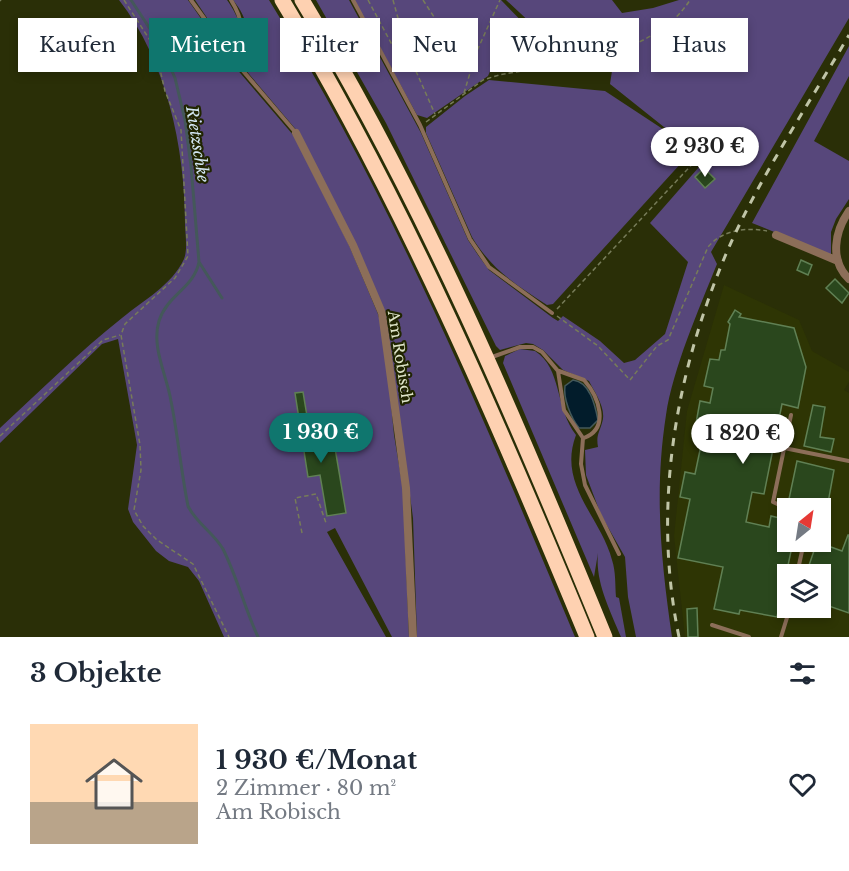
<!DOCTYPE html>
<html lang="de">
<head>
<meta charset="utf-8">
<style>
  :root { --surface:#fff; --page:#f2f2f3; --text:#1f2937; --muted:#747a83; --line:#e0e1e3; --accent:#0f766e }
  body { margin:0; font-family:"Libre Baskerville",serif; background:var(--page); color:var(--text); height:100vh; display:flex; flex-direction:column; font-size:22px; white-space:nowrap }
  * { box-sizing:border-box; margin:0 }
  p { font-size:20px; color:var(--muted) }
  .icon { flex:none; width:33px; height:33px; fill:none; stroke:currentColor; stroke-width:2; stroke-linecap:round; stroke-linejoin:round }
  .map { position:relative; height:637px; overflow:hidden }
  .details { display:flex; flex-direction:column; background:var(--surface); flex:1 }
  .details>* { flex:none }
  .banner { position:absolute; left:18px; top:18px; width:813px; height:54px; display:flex; gap:12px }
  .needle { width:39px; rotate:30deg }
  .buttons { position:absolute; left:777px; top:498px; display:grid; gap:12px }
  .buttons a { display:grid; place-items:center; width:54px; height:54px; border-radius:0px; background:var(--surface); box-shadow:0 3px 9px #0003; font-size:30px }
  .price { position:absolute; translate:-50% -51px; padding:0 14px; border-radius:21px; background:#fff; color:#222; font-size:20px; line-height:39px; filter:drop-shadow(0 2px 3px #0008) }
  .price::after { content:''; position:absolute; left:50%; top:36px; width:18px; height:14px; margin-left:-9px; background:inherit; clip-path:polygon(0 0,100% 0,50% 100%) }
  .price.on { background:var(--accent); color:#fff }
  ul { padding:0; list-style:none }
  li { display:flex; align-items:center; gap:18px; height:150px; padding:0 30px }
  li+li { border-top:2px solid var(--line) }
  li span { display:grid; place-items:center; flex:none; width:168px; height:120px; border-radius:0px; color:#555 }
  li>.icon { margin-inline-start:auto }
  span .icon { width:72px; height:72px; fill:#fffc; stroke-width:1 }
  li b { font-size:26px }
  h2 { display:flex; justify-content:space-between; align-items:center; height:72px; padding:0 30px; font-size:26px }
  .tag { padding:0 21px; border-radius:0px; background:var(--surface); box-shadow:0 3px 9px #0003; font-size:21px; line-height:54px }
  .tag.on { background:var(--accent); color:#fff }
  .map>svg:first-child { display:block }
</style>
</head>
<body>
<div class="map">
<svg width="849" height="637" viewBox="0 0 849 637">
  <rect width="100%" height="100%" fill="#2a2f07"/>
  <path fill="#2e3504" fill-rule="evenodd" d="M724,285L799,320L812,351L849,372V382L844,390L849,393V637H685L674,536L687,411ZM788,508H820V542H788ZM788,574H820V608H788Z"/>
  <path fill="#57477b" d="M119,0H188L235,67L294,136L349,245L378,314L385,341L394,435L403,489L409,637H392L335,528L327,532L386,637H224L199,581L188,567L169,561L156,551L133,522L128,509L137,445L118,339L102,344L0,443V428C40,391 79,352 122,318C144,300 172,285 184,259C188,249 185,233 185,223C185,147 166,60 119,0Z
    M195,0H227C236,13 249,34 229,43L222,40Z
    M233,0H269C395,204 483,417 575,637H417L413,518L385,311L298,132L238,61L237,49C251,30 247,18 233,0Z
    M316,0H349L421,133L468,240L478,255L489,270L553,318L558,321L563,316L600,341L624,363L635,360L665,334L688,262L650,223L706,159L693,150L553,304L547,305C516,285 491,269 472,237L426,133V127L465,96L489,80L605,91L684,143L610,84L618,32L615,44L566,56L506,0H612L622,13L653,8L679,0H849V18L711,252L717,264C699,309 673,368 666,415C654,492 661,561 672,637H636L628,597L625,557L601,515L586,475L585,450L598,447C596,436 599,433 602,423C607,409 595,393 589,381L563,370L543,350L533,344L526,343L500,350L496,346L386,123Z
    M354,0H501L534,34L495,60L488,76L427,118L417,115Z
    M849,46V76L814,141L849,161V199L836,219L831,232V255L752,223Z
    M520,349L535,351C562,368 555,408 576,435C557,485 601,517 612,560C616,572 615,585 616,597L619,598L626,637H621C610,610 595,582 598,553L594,577L503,363L505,356Z"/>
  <path fill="#021c2b" stroke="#44585a" stroke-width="1.5" d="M573,380C590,382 595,405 598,420L590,428H579C571,418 563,398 565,386Z"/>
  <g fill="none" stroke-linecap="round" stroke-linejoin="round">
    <path stroke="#44585a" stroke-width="3" d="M131,0L160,44L175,78L185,120L191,166L199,262L222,298
      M199,262C194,288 167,295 159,321C151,347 167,376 171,401C178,436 181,471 188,506C196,523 213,532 223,549C237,577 245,609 258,637"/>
  </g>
  <path fill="#2a471d" stroke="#608054" stroke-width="1.5" d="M704,168L715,179L705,188L695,177Z
    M801,260L812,265L808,275L797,270Z
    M835,279L849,293L842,303L826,288Z
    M735,310L741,314L739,317L794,328L806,367L798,408L782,404L764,494L752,492L746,522L769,527L771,516L788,520V542H793L777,617L740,610L739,614L714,609L723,567L678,558L690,499L680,497L685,472L695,474L704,431L695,429L700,401L710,403L713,388L704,386L710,359L719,360L721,350H725L730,324L728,322Z
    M303,392L311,440L316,439L317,448L322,446L323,450L335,448L346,513L327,516L320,475L308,477L295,393Z
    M813,405L825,407L820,437L834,439L831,452L804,446Z
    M797,461L834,470L828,503L789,499Z
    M848,535H849V613L820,603V574H806L817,542L842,551Z
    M697,608L698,637H688L687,609Z"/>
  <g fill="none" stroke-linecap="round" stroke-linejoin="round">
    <path stroke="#777c59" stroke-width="1.5" stroke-dasharray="4.5 3" stroke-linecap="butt" d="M124,0L155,48L165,91L181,130L188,256L175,278L125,324L121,335L140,445L141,470L134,510L143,526L157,540L193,564L229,637
      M368,0L397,54L407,51
      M393,0L407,51L435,114
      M423,0L470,72
      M0,1L1,0
      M464,93L476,53L500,0
      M426,122L483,80L499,75C561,63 653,58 690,0
      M557,309L697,159
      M557,316L598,346L630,380L657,346L668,340L708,247C722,230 746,227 767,231
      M0,436L103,340L120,335
      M302,533L295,498L316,494L326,523"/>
    <path stroke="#8c6e59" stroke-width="4" d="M191,0L238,65L296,133
      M353,0L420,125L470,239L489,267L552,313
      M228,53C245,33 244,21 231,0
      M492,357L520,347H533L542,352L558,371L564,410L583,438L581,464L585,485L619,554
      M559,371L584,380C599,397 610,428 584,438
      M784,448L849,461
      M788,509L773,502L791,415
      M797,574L804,542
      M712,625L749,637
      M781,637L790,608"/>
    <path stroke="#8c6e59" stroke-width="8" d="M296,133L353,245L382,313L406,488L413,637
      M849,211C835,231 829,260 849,279
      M776,235L838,261"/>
    <path stroke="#fed1b1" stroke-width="15" d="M282,0C404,203 497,419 587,637
      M302,0C425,204 515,417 605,637"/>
    <path stroke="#c0c5a7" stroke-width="3" stroke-dasharray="8 8" stroke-linecap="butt" d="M679,637C652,507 675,375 726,254C757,181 809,104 849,35"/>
  </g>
  <g text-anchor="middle" stroke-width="4.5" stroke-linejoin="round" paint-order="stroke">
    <g font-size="15" fill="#dfe5c9" stroke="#202500">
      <text transform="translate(400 357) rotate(81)" y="5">Am Robisch</text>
    </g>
    <g font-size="16" font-style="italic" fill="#d2e6f3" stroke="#202500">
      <text transform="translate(198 144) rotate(81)" y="6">Rietzschke</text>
    </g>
  </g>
</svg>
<div class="buttons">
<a><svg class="needle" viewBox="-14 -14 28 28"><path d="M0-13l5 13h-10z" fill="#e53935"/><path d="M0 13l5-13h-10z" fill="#747a83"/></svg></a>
<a><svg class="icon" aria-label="layers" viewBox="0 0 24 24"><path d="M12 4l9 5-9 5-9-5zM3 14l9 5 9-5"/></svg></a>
</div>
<b class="price" style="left:705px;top:178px">2 930 €</b>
<b class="price on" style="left:321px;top:464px">1 930 €</b>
<b class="price" style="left:743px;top:465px">1 820 €</b>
<div class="banner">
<a class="tag">Kaufen</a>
<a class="tag on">Mieten</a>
<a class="tag">Filter</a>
<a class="tag">Neu</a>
<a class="tag">Wohnung</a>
<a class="tag">Haus</a>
</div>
</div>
<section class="details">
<h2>3 Objekte<svg class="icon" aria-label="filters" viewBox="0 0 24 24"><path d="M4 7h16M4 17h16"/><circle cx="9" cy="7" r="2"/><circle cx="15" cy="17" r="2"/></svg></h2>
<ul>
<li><span style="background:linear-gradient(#ffd9b3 65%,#b9a48a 0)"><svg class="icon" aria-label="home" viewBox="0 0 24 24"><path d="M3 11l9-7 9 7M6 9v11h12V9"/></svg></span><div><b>1 930 €/Monat</b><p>2 Zimmer · 80 m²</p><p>Am Robisch</p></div><svg class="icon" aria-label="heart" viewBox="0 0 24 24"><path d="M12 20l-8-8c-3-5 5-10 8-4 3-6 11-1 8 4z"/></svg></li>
</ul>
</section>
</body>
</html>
